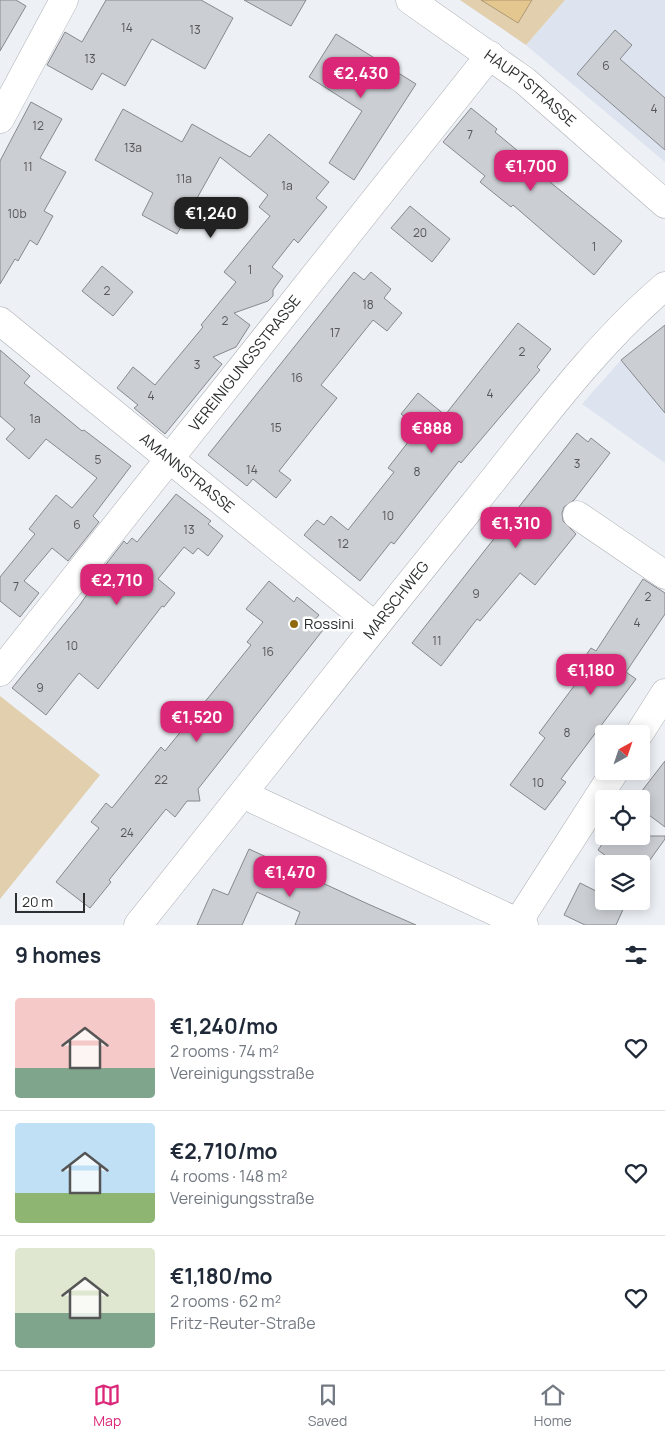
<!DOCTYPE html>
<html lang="en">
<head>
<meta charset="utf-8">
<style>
  :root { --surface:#fff; --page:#f6f6f7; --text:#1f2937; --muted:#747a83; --line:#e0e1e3; --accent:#db2777 }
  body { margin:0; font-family:Manrope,sans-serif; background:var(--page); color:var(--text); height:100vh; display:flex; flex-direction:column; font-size:19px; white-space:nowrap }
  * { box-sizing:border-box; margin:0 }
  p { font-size:16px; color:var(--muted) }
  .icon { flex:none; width:28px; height:28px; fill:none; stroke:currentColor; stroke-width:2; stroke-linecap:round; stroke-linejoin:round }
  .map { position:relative; height:925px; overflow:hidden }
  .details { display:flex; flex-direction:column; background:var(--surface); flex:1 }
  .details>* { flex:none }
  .needle { width:32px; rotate:40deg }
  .buttons { position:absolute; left:595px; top:725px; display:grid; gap:10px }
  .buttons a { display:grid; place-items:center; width:55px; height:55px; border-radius:5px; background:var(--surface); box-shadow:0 2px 12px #0003; font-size:25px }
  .scale { position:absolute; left:15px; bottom:12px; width:70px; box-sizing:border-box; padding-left:5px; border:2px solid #2c2e2f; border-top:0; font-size:14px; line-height:18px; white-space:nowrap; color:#2c2e2f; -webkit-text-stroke:4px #fff; paint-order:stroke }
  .price { position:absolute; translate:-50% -42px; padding:0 11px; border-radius:10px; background:var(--accent); color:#fff; font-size:16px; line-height:32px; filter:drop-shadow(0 1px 2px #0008) }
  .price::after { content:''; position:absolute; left:50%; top:30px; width:15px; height:11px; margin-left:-8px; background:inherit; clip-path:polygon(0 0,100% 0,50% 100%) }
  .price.on { background:#222; color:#fff }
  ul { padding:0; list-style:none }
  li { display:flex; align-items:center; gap:15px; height:125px; padding:0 15px }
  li+li { border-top:1px solid var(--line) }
  li span { display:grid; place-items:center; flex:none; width:140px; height:100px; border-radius:5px; color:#555 }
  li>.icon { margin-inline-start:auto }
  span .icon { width:60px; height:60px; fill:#fffc; stroke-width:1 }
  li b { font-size:21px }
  h2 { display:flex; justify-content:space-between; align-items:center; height:60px; padding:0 15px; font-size:21px }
  .tab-bar { display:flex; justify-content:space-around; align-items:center; height:70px; border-top:1px solid var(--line); background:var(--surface); font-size:14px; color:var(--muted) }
  .tab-bar a { display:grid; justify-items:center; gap:2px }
  .tab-bar .on { color:var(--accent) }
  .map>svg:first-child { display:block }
</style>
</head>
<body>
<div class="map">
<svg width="665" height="925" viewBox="0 0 665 925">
  <rect width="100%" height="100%" fill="#edf0f5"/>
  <path fill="#dde4f0" d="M565,0H665V162L526,45Z
    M665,325V463L582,404L621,360Z"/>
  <path fill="#e2cfad" d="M460,0H481L518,23L532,0H565L526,45Z
    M0,696L100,775L0,899Z"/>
  <path fill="#e4c68f" stroke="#ad9872" d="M481,0H532L518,23Z"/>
  <path fill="#cbced3" stroke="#86898d" d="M0,0H16L26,6L0,51Z
    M106,0H201L233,18L205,69L152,39L125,86L102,73L92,90L47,65L65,32L82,42Z
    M244,0H306L291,26Z
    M615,30L632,45L620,59L665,98V150L577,74Z
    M336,34L416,84L354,180L329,163L362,111L309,77Z
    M31,102L62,119L40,158L66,172L44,211L53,216L37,245L30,240L18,261L15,259L0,284V161Z
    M471,108L497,129L495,132L541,170L539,173L622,241L594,275L513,205L511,207L480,182L485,176L443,142Z
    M123,109L182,142L192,124L250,157L269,134L329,182L316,198L327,207L298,243L294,239L272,267L283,276L273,290V296L268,301L234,313L250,325L236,347L213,357L222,364L165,434L134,408L138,405L117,388L133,367L155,385L203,327L201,325L236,282L224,272L270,216L259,207L268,195L220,157L177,234L142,215L153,193L95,160Z
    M410,206L450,239L432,262L391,228Z
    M102,266L133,292L113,316L82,291Z
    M354,272L364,280L371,272L391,289L384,298L402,313L387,331L373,320L321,385L337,398L279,471L291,480L276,498L253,479L247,486L208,455Z
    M518,323L551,349L537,367L540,370L461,463L459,461L394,544L391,542L360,581L304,535L317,520L324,525L331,516L348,530L394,472L388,468L419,428L401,414L418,393L445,415Z
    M665,325V413L621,360Z
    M0,350L30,376L24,383L82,431L84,430L131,466L93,516L99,522L68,561L52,548L24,581L39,593L20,617L0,601V577L35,534L29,529L56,495L72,508L97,478L46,439L29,459L6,439L15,429L0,416Z
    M577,433L588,442L591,438L610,453L574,500L564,507L562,513L563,521L576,534L535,585L520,573L480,621L477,619L441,666L412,643Z
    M176,494L211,521L208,524L223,536L208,556L198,548L193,554L184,547L158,579L175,593L164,607L162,606L98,689L79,673L46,715L12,688L79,606L95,583L93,581L124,541L127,544L132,538L137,542Z
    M643,579L665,593V614L626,672L636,679L561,779L566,782L545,810L510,785L545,738L539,733L577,682L570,678L591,648L596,651Z
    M269,581L294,602L297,597L319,615L314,621L323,630L198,789L200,801H187L175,817L166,809L109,880L111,882L90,908L56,882L99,828L91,822L106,803L112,808L161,747L165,751L251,645L247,642L263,622L246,609Z
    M665,761V827L641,809V792Z
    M608,836H665V839L647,864H617L598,850Z
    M249,849L368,904L416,925H295L300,912L257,892L242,925H197L213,889L228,895Z
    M580,883L604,895V901H617L625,905L616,925H585L564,915Z"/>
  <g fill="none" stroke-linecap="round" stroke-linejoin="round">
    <defs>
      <g id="street">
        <path d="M0,119L64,0"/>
        <path id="s1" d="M0,321L375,626"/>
        <path d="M577,515L665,575"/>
        <path id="s2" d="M0,672L490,55"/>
        <path d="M639,734L665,693"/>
        <path d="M244,792L255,800L524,925"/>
        <path d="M518,922L615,771"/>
      </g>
      <g id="secondary">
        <path id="s3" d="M410,0L525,81L665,204"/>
        <path id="s4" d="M138,925C250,785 360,644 473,505C534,430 591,349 665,286"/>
      </g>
    </defs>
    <use href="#street" stroke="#acafb4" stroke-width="29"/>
    <use href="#secondary" stroke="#acafb4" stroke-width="29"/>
    <use href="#street" stroke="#fff" stroke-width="28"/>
    <use href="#secondary" stroke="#fff" stroke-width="28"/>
  </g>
  <circle fill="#90690e" stroke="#fff" stroke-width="2" cx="294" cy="624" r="5"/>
  <g text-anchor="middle" stroke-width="5" stroke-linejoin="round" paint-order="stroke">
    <g font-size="12" fill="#545658">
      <text x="127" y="32">14</text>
      <text x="195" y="34">13</text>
      <text x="90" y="63">13</text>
      <text x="606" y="70">6</text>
      <text x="654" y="113">4</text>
      <text x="38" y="130">12</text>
      <text x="470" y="139">7</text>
      <text x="133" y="152">13a</text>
      <text x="28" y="171">11</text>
      <text x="184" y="183">11a</text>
      <text x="287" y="190">1a</text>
      <text x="17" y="218">10b</text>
      <text x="420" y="237">20</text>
      <text x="594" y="251">1</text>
      <text x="250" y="274">1</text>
      <text x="107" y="295">2</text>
      <text x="368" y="309">18</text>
      <text x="225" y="325">2</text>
      <text x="335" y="337">17</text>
      <text x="522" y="356">2</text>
      <text x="197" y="369">3</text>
      <text x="297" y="382">16</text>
      <text x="490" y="398">4</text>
      <text x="151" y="400">4</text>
      <text x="35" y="423">1a</text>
      <text x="276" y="432">15</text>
      <text x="98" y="464">5</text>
      <text x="577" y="468">3</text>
      <text x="252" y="474">14</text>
      <text x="417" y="476">8</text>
      <text x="388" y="520">10</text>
      <text x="77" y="529">6</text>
      <text x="189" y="534">13</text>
      <text x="343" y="548">12</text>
      <text x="16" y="591">7</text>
      <text x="476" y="598">9</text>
      <text x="648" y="601">2</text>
      <text x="637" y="627">4</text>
      <text x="437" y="645">11</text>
      <text x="72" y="650">10</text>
      <text x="268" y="656">16</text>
      <text x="40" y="692">9</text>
      <text x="567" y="737">8</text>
      <text x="161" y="784">22</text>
      <text x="538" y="787">10</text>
      <text x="127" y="837">24</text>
    </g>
    <g font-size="15" fill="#2c2e2f" stroke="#fff">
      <text dy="5" stroke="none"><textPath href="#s3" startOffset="149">HAUPTSTRASSE</textPath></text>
      <text dy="5" stroke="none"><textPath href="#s2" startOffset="394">VEREINIGUNGSSTRASSE</textPath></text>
      <text dy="5" stroke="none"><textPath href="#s1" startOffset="241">AMANNSTRASSE</textPath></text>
      <text dy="5" stroke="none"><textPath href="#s4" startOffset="415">MARSCHWEG</textPath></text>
    </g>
    <g font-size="15" fill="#2c2e2f" stroke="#fff" text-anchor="start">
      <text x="304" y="629">Rossini</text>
    </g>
  </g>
</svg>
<div class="buttons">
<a><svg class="needle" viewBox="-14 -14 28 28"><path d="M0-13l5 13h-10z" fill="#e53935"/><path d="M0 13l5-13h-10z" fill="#747a83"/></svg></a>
<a><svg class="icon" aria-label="locate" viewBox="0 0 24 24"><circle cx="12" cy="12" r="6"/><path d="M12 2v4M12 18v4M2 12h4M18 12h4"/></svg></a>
<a><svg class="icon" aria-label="layers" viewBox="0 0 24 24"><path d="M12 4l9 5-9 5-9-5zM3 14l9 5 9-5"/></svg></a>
</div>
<div class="scale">20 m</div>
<b class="price" style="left:361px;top:99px">€2,430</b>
<b class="price" style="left:531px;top:192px">€1,700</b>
<b class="price on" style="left:211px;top:239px">€1,240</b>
<b class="price" style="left:432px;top:454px">€888</b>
<b class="price" style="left:516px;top:549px">€1,310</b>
<b class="price" style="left:117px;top:606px">€2,710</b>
<b class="price" style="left:591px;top:696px">€1,180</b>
<b class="price" style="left:197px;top:743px">€1,520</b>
<b class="price" style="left:290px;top:898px">€1,470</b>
</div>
<section class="details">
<h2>9 homes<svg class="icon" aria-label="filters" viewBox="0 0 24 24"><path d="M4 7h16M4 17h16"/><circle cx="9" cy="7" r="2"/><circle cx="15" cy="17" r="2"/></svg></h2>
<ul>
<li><span style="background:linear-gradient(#f6c9c9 70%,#7fa58c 0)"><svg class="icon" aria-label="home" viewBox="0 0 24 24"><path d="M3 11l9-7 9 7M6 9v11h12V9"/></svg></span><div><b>€1,240/mo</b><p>2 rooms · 74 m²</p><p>Vereinigungsstraße</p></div><svg class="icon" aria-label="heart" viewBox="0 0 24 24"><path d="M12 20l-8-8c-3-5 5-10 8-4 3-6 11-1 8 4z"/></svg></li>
<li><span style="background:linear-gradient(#bfe0f5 70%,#8fb573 0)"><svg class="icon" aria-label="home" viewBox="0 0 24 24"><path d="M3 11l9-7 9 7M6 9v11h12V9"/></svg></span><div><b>€2,710/mo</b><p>4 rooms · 148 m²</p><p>Vereinigungsstraße</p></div><svg class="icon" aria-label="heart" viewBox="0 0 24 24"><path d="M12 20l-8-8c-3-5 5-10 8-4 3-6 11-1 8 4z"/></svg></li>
<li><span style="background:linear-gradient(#dfe7d0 65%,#7fa58c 0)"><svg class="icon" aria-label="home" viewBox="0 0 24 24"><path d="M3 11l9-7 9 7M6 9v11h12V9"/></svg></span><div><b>€1,180/mo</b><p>2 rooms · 62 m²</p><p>Fritz-Reuter-Straße</p></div><svg class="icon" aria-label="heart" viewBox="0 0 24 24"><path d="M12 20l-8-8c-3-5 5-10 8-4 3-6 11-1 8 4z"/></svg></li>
</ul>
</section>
<nav class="tab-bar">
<a class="on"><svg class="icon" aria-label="map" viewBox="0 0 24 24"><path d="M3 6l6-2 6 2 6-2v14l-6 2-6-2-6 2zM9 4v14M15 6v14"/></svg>Map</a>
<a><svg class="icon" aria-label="saved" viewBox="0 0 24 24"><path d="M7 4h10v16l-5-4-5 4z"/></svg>Saved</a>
<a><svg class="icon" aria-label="home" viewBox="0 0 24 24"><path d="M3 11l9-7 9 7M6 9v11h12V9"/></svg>Home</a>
</nav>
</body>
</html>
